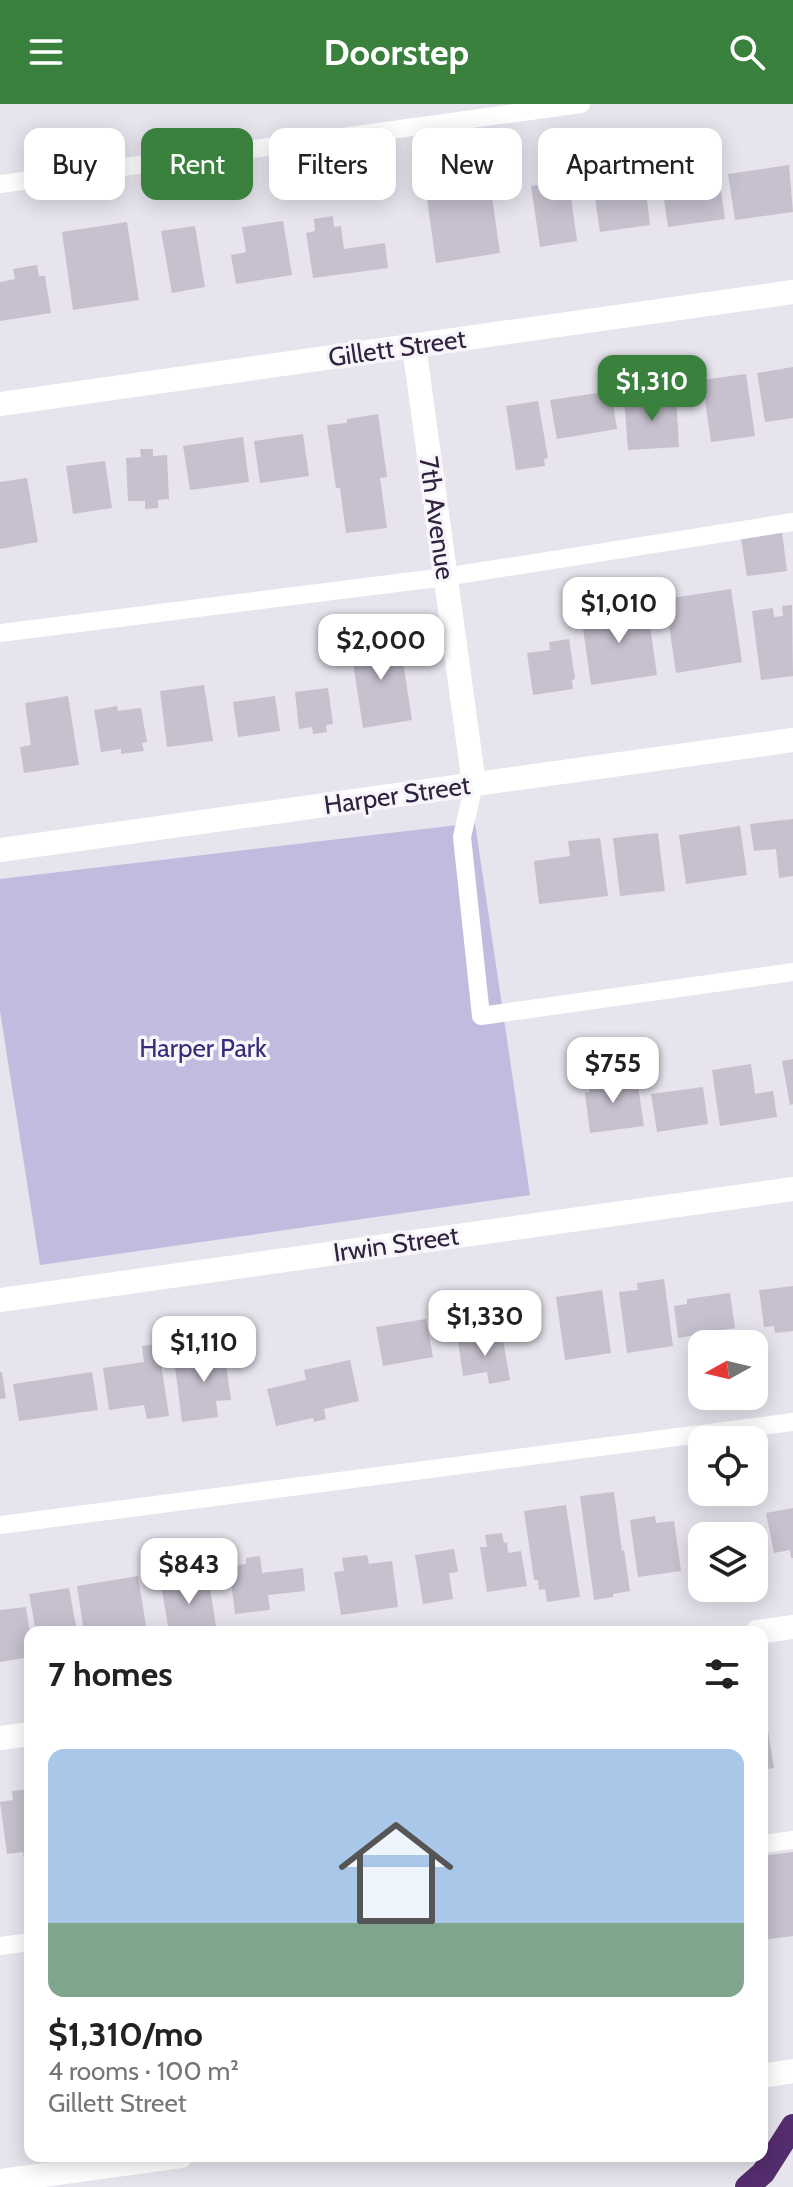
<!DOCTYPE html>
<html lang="en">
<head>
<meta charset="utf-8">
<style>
  :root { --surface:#fff; --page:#f6f6f6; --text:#222; --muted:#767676; --accent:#3b813e }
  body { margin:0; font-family:Cabin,sans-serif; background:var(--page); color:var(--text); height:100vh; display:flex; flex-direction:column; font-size:30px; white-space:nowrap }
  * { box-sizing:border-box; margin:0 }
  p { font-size:26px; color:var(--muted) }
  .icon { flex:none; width:44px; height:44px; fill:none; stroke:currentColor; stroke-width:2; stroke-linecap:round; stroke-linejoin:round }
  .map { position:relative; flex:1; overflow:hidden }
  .side { position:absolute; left:24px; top:1522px; width:744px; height:536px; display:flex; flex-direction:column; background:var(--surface); border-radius:16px; box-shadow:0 4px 20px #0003 }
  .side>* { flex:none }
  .banner { position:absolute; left:24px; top:24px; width:746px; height:72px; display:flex; gap:16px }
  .needle { width:52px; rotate:262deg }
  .controls { position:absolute; left:688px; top:1226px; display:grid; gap:16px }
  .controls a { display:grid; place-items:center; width:80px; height:80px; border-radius:16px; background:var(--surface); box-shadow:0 4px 20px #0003; font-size:40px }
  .price { position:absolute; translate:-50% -68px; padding:0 18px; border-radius:16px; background:#fff; color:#222; font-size:26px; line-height:52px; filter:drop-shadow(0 2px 4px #0008) }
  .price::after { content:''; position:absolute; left:50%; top:48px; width:24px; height:18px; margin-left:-12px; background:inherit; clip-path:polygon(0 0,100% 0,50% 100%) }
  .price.current { background:var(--accent); color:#fff }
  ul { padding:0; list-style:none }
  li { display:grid; align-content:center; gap:16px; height:424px; padding:0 24px }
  li span { display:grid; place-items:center; height:248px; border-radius:16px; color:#555 }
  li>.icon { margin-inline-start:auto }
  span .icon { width:144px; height:144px; fill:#fffc; stroke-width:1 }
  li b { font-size:34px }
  h2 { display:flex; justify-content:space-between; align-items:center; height:96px; padding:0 24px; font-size:34px }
  .chip { padding:0 28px; border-radius:16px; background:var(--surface); box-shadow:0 4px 20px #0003; font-size:28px; line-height:72px }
  .chip.current { background:var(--accent); color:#fff }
  header { display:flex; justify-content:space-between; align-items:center; height:104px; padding:0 24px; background:var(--accent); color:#fff; font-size:36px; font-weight:700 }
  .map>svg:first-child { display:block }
</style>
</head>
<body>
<header><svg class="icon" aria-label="menu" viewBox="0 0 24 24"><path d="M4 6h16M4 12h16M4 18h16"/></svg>Doorstep<svg class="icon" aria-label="search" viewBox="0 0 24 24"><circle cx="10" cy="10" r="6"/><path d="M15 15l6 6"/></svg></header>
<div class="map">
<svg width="793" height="2083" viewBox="0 0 793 2083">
  <rect width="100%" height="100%" fill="#e7e4ee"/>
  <path fill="#bfbce0" d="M475,719L530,1091L40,1161L0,907V775Z"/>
  <path fill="#c6c0cf" d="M789,61L793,108L735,116L728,70Z
    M692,63L694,77L719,73L725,115L668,123L660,68Z
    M644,72L650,121L600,128L593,79Z
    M556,78L558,86L570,85L577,137L540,143L531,82Z
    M490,79L500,149L436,159L426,88Z
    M333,112L334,123L341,122L344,145L385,139L388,164L313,174L306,129L315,127L314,115Z
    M283,117L292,171L236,180L231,151L246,148L242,123Z
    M127,118L139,196L73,206L62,128Z
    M195,122L205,183L172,189L161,127Z
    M37,161L39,172H45L51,209L0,217V178L15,175L13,165Z
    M793,263V314L765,318L757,269Z
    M746,270L755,332L711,338L702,276Z
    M611,287L617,325L557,335L550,296Z
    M676,292L679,343L628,346L624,295Z
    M538,297L548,354L544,355L545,362L516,366L506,302Z
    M378,310L387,373L380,374L387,424L346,429L340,384H336L327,321L347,319V315Z
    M303,330L309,372L260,379L254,337Z
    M243,333L249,378L190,386L183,342Z
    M140,345H153V352L167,351L169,395L158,396V404L145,405V397H128L126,354L141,353Z
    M105,357L112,404L73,410L66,362Z
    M27,374L38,438L0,445V378Z
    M782,428L787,467L747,472L741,435Z
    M731,485L742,558L676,569L665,495Z
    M647,501L657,571L591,581L581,510Z
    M792,501L793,572L761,576L752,507L773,504L774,513L783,512L782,502Z
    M399,532L412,616L363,624L350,539Z
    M569,535L575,575L572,576L573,585L533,591L527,549L550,546L549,538Z
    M204,581L213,637L167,643L160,587Z
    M328,584L333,620L326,621L327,628L313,630L312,623L299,625L295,588Z
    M68,592L79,661L24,669L20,643L31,641L25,599Z
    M275,592L280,627L238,633L233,598Z
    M117,602L118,607L141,604L147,638L142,639L144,647L121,650V645L101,648L94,606Z
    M793,715V772L779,774L776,745L754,747L750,720Z
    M740,722L747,771L686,780L679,731Z
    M658,729L665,787L620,792L613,734Z
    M600,734L608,792L539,800L534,757L570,752L568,737Z
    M793,955V1000L790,1001L782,957Z
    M751,960L755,990L773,987L777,1013L720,1022L712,966Z
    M624,971L626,984L638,982L644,1022L590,1029L585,989L590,988L588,976Z
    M703,983L708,1020L657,1028L651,990Z
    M664,1175L673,1242L627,1249L619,1188L638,1186L637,1179Z
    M793,1182V1227L775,1229L774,1222L764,1223L759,1186Z
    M602,1186L611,1249L565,1256L556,1193Z
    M730,1189L735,1224L722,1226L724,1237L710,1239L708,1229L678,1234L674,1202L687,1200V1195Z
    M426,1215L433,1253L383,1262L376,1223Z
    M502,1230L510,1276L489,1280L487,1268L463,1272L458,1237Z
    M222,1233L231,1296L216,1297L218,1313L182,1318L175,1263L207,1259L204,1236Z
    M158,1240L169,1312L147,1315L144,1301L109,1306L103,1264L144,1258L142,1242Z
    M350,1256L359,1297L324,1305L326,1315L314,1318L313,1314L276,1322L267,1285L306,1276L304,1266Z
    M0,1268H2L6,1294L0,1295Z
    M92,1268L98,1306L19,1317L13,1280Z
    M754,1348H756L762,1397L724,1402L722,1388H754Z
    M614,1388L622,1447L624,1446L630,1487L613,1490V1493L594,1496L580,1392Z
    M566,1401L580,1493L547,1498L545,1485L539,1486L538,1476H534L524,1407Z
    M793,1404V1454H791L790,1446L774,1449L766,1409Z
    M655,1412L656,1419L674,1417L681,1467L638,1473L630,1416Z
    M502,1429L504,1439L507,1438L508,1449L521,1447L527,1482L487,1488L480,1443H487L485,1431Z
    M454,1445L458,1468L449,1469L453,1495L423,1500L415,1451Z
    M367,1451L369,1460L392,1457L398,1503L341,1511L334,1468L344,1467L342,1454Z
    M260,1452L262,1469L303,1464L305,1487L268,1491L270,1506L235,1510L229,1462L246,1460V1454Z
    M138,1472L147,1528H84L77,1482Z
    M208,1472L217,1528H169L161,1480Z
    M69,1484L77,1528H36L29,1490Z
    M26,1503L30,1529V1553L0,1558V1506Z
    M766,1614L774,1664L762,1666V1615Z
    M30,1685V1763H25L23,1748L7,1750L0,1698L13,1696L12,1687Z
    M793,1748V1832L762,1836V1752Z"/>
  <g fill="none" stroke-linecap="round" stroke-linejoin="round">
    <path stroke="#fff" stroke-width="18" d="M0,80L581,0
      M0,529L445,473L793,418
      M474,680L462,733L481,912L793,868
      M0,1421L793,1318
      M762,1740L793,1736
      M0,1842L30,1838"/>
    <path stroke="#fff" stroke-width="24" d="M414,242L474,680
      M0,300L793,188
      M0,746L793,636
      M0,1196L793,1085
      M757,1528L793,1523
      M0,1634L30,1630
      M762,1972L793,1967
      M0,2077L181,2052"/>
    <path stroke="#542d6e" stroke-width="24" d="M747,2083L763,2069L793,2022"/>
  </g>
  <g text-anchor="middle" stroke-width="7" stroke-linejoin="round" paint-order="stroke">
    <g font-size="26" fill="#322240" stroke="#f6f5fa">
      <text transform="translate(397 244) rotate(-8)" y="9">Gillett Street</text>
      <text transform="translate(437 414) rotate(82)" y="9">7th Avenue</text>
      <text transform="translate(397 691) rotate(-8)" y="9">Harper Street</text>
      <text transform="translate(396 1140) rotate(-8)" y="9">Irwin Street</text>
    </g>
    <g font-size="26" fill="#3a2b79" stroke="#f6f5fa">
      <text x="203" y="953">Harper Park</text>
    </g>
  </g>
</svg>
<div class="controls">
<a><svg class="needle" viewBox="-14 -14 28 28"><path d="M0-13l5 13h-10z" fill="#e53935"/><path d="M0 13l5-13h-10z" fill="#767676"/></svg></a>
<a><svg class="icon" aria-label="locate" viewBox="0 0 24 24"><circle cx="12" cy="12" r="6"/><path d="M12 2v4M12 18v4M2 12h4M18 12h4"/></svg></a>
<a><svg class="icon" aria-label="layers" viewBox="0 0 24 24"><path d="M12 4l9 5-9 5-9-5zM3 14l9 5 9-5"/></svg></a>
</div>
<b class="price current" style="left:652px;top:319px">$1,310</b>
<b class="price" style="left:619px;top:541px">$1,010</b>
<b class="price" style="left:381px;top:578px">$2,000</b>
<b class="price" style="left:613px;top:1001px">$755</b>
<b class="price" style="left:485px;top:1254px">$1,330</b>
<b class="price" style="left:204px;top:1280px">$1,110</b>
<b class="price" style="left:189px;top:1502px">$843</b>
<div class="banner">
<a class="chip">Buy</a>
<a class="chip current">Rent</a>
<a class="chip">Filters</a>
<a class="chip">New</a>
<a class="chip">Apartment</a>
</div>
<section class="side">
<h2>7 homes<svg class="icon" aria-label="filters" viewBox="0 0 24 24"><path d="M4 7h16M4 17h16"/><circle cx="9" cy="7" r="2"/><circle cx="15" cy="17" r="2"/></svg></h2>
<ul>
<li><span style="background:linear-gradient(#a9c7e8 70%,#7fa58c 0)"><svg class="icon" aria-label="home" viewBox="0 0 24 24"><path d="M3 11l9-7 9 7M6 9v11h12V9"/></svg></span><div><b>$1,310/mo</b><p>4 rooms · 100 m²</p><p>Gillett Street</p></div></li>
</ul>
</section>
</div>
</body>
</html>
